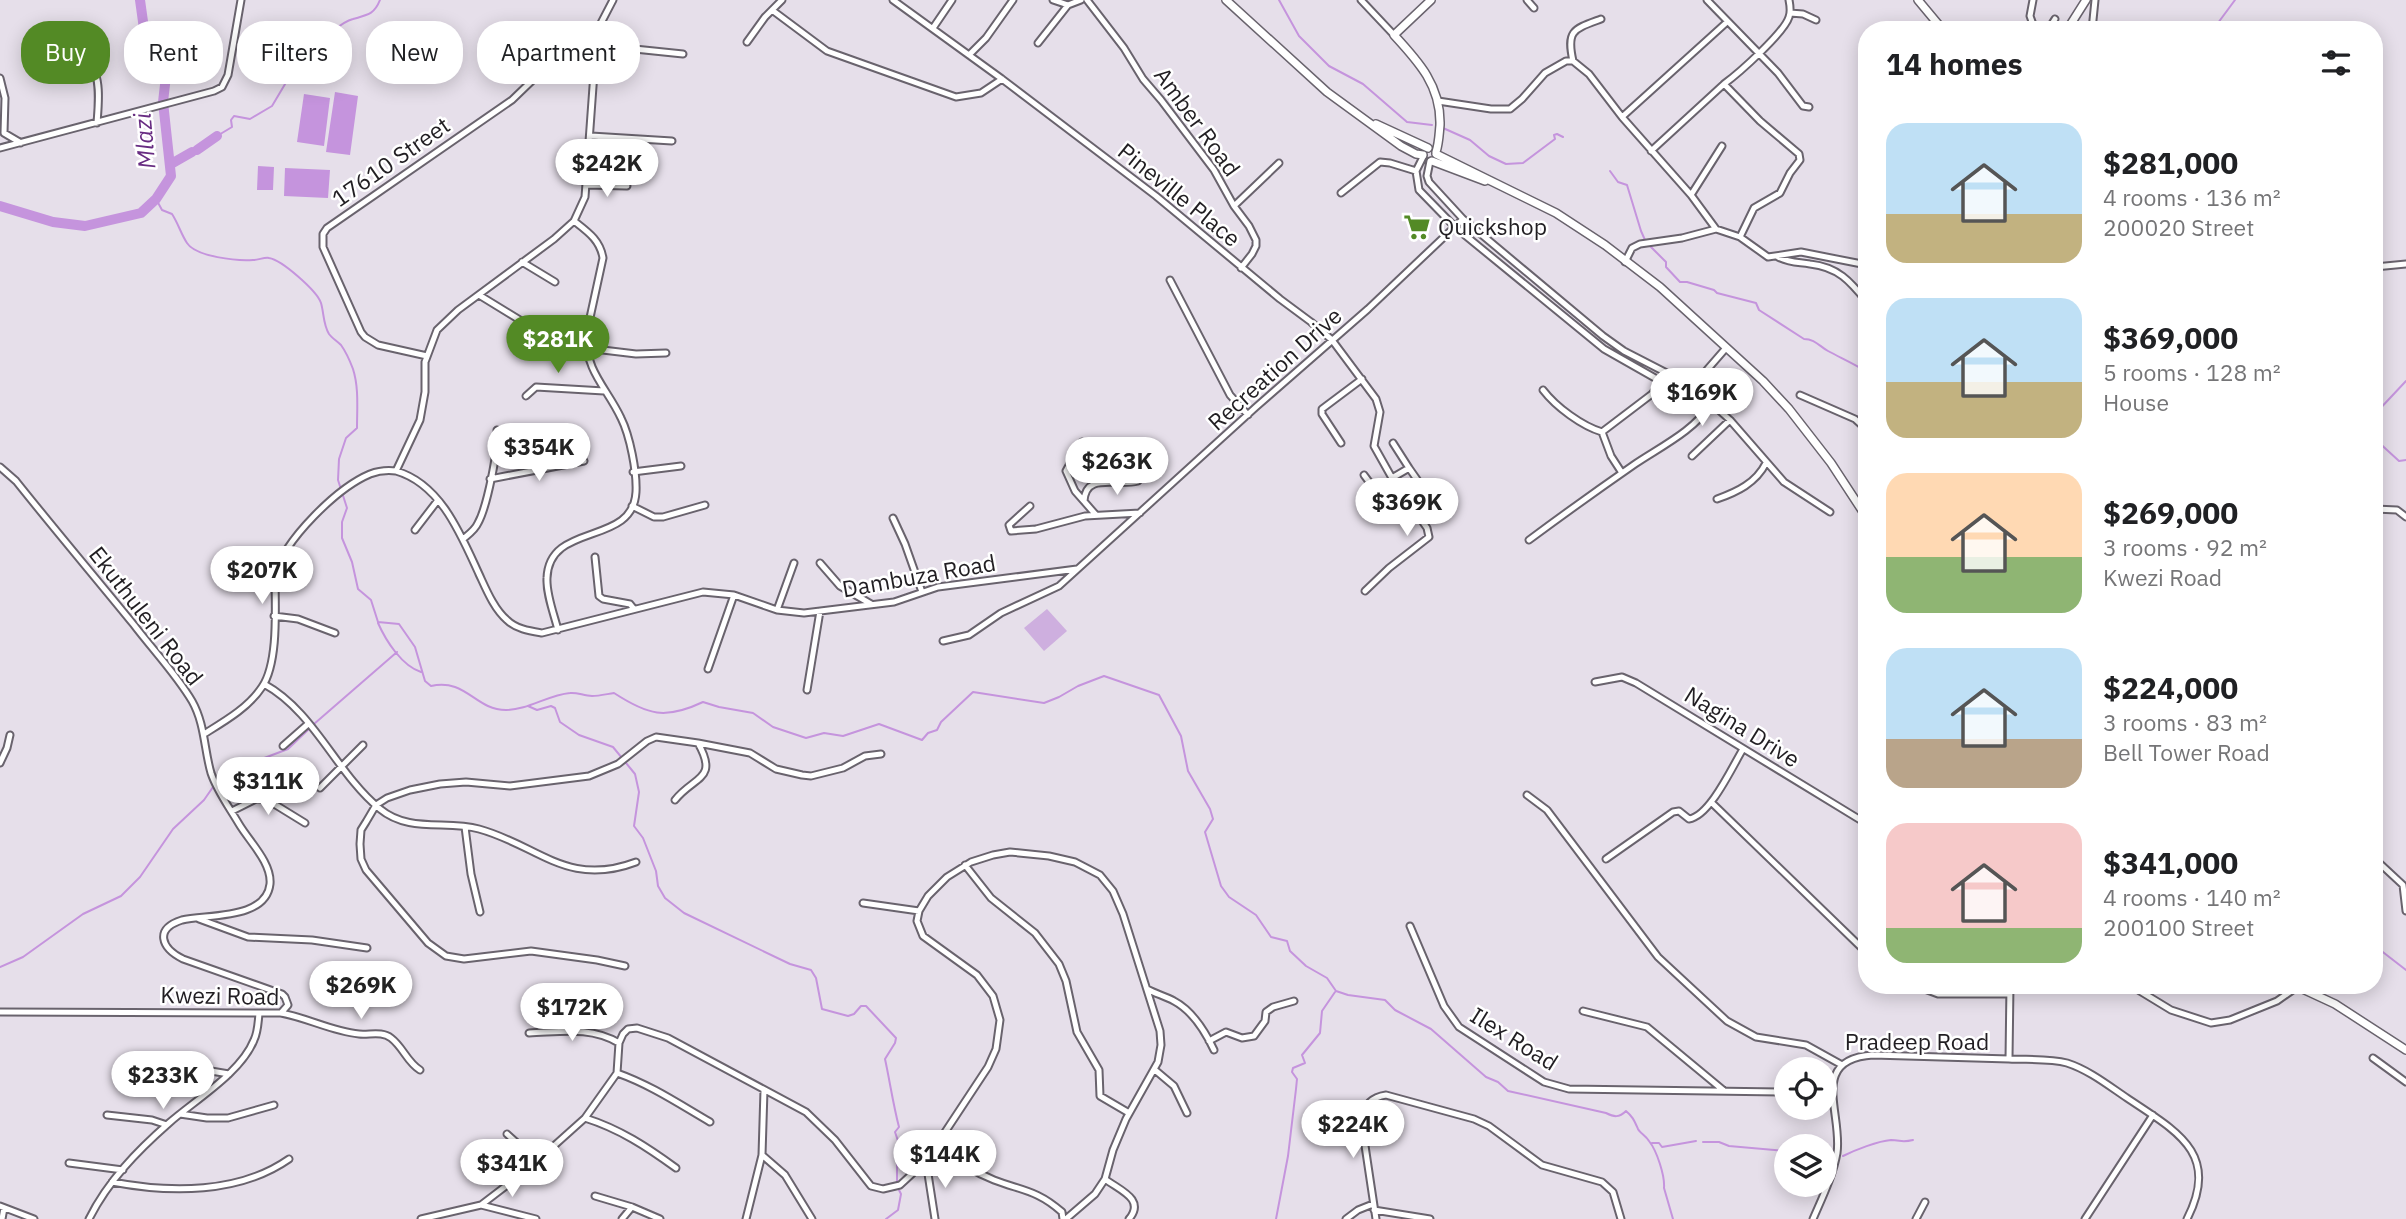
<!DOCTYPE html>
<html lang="en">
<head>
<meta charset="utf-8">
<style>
  :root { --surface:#fff; --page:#f2f2f2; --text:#202124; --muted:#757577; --accent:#538a25 }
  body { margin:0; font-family:"IBM Plex Sans",sans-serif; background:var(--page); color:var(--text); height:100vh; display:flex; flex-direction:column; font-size:26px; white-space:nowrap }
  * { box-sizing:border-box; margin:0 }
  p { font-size:23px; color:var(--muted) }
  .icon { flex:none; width:38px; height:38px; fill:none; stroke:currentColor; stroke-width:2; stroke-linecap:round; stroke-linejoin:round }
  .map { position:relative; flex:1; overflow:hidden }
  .side { position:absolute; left:1858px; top:21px; width:525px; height:973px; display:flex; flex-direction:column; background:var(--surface); border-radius:28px; box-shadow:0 4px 18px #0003 }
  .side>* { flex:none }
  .guide { position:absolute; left:21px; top:21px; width:665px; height:63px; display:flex; gap:14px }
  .controls { position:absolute; left:1774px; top:1057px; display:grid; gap:14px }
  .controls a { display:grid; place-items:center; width:63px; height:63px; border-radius:50%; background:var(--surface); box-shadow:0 4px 18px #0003; font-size:35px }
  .price { position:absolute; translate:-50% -60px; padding:0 16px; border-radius:24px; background:#fff; color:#222; font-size:23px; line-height:46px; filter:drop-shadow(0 2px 4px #0008) }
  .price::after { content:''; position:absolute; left:50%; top:42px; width:21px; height:16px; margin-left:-10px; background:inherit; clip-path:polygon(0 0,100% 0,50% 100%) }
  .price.selected { background:var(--accent); color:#fff }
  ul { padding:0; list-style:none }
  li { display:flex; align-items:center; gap:21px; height:175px; padding:0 28px }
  li span { display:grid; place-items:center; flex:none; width:196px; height:140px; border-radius:21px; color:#555 }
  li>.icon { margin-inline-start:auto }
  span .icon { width:84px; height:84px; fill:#fffc; stroke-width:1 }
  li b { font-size:30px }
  h2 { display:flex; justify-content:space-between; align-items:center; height:84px; padding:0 28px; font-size:30px }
  .chip { padding:0 24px; border-radius:28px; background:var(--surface); box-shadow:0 4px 18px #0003; font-size:24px; line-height:63px }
  .chip.selected { background:var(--accent); color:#fff }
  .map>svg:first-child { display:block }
</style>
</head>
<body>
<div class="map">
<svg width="2406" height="1219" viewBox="0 0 2406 1219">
  <rect width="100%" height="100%" fill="#e6dfea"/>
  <path fill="#ceafdf" d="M1047,609L1067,631L1044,651L1024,628Z"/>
  <path fill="#c594dd" d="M335,92L358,96L350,155L326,152Z
    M304,94L330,98L324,146L297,142Z
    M258,166L274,167L273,190H257Z
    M285,168L330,170L328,198L284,196Z"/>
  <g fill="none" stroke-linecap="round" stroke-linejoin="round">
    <path stroke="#c594dd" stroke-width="2" d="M1279,0L1299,36L1329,66L1363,84L1407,122L1432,125
      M2215,30V27L2235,0
      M1443,128L1470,140L1489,156L1506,164L1523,163L1555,139L1554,135L1557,134L1563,137
      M217,136L232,127L231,120L234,116L250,119L272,106L297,64L325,30L333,31C339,26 345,21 353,19C367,15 374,15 380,0
      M1610,171L1618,182L1627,185L1641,231L1645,240
      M156,199L162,210L172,214C178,223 181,234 187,243C196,257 237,261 253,260C258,260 265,257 269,258C282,260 317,291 321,303C324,313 323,324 329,334C332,338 337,341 341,345C346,352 350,361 353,369C359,388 357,408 357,428L346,438L339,459L338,480L347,508L342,522V538L352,562L358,589L371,600L378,622L399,624L415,647L425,681L431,686C466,678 475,710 506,710C528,710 548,695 570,693C577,692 584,696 592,696C599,696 607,694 614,693C648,715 665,720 703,702L719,707L753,713L773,727L806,738L824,733L843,736L879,724L922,740L928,733L937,730L941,722L973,692L1044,703L1059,697L1078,686L1104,676L1159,695L1181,736L1188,771L1210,809L1213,819L1205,832L1221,886L1229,897L1256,915L1271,937L1287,941L1290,951L1306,966L1327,978L1336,991L1348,995L1385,1000L1395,1010L1431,1029L1486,1077L1498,1082L1508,1091L1606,1113C1614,1117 1619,1118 1626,1111C1633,1117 1634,1120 1638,1129C1640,1133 1646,1136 1649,1141C1657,1151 1665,1176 1664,1188L1673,1219
      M1649,245L1666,262V267L1680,282H1687L1714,290L1717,293L1756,303L1759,310L1804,339C1815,339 1819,346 1828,351C1841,358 1855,364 1867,372
      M2375,322L2382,316
      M2375,414L2406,381
      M2375,439L2399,461L2406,460
      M378,623C386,641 402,666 421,672
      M528,706L537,710L551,706L555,708L560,722L579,735L613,747L635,774L639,792L634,826L643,838L656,871L658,886L665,898L684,913L790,964L811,970L816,978L822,1009L848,1016L854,1014L861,1006H866L896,1038L895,1043L885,1059C890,1082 893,1104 899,1127L895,1132L900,1147L897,1152V1183
      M314,724L397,652
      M219,782L251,763L288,749L310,728
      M2375,946L2406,970
      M0,967L23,957L83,914L121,896L140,877L173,829L204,800L213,787
      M1703,1142H1719L1729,1146L1787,1151
      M1652,1143H1659L1662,1147L1696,1141
      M1843,1156C1855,1150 1878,1141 1891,1140C1901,1140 1901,1143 1913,1140
      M886,1219L898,1210L901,1194L899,1190
      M1276,1219L1288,1156L1296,1089L1297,1079L1292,1072L1293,1068L1305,1063L1302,1055L1320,1033L1322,1011L1335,992"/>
    <path stroke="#c594dd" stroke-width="10" d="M197,150L217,136
      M171,164L192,152
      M0,206L53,222L85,226L141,213L156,199L171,176L163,102L166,76L163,62L145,36L140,0"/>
    <defs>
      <path id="street" d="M893,0L1002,79L1156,196L1280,299L1311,322L1332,340L1376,399L1380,412L1374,446L1392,478L1409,468L1393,443
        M1053,0L1068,5L1081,0
        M1087,0L1124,48L1143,79L1161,100L1214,170L1234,206L1249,226L1256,240V246L1252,254L1241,268
        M1361,0L1394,35
        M1527,0L1534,8
        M1707,0L1778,73L1803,106L1809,107
        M2033,0L2030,16L2035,30
        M772,10L827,51L956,97L981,93L1002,79
        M1790,13L1803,14L1816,20
        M933,28L952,0
        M2048,30L2055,19
        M2092,30L2095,0
        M747,42L765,17L782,0
        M1038,43L1068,5
        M67,45L74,59C79,62 86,63 90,66C102,75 98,109 97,123
        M969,55L986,38L1013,0
        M1573,61C1566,30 1574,29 1601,19
        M0,78L5,98L4,133L21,143
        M1724,84C1739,73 1784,33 1789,17C1791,12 1790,5 1789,0
        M1438,101L1491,109H1510L1522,99L1545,73L1566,61H1573L1589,74L1622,117L1691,195L1716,229
        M1622,117L1727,22
        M591,136L672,141
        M0,148L214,91L222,87L228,75L241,0
        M1651,151L1724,84L1760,121L1799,154L1800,160L1790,173L1780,193L1754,208L1740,237
        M1423,157L1416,171L1419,190L1455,227L1604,349L1662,382L1712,406
        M1430,161L1427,176L1429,182L1463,219L1603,336L1624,351L1692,386L1730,420L1784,482L1830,512
        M587,185L627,186
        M1341,193L1380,162L1390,163L1416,171
        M1691,195L1722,146
        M1234,206L1279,163
        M1778,257C1790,263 1798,262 1810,264C1838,267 1850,281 1867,302
        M522,262L555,282
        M1625,262L1632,248L1640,244L1682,238L1716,229L1740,237L1768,257L1801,252L1867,265
        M2375,267L2406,264
        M1170,280L1230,395L1248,415
        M479,295L546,336
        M586,348L636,354L666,353
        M427,356L378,345L365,337L361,332L323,247V234L327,228L512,100L540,73L574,48L596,45L683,54
        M1543,390C1556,407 1582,426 1602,432L1652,394L1663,380
        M1686,394L1726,348
        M1800,395L1855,419L1867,430
        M526,396L536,387L604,391
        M1602,432L1611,456L1622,473
        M1082,442L1066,471L1075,491L1096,515
        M1341,443L1322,414V409L1362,379
        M1692,456L1730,420
        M0,467L16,481C55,530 95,577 134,625C153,650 176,674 192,701C205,724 204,749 211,773C217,791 229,807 239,824C249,841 272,863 270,884C266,920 207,914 182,920C154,929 161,948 183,959L282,994L285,997L288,1005L281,1013
        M1409,468L1423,488
        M396,471C441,484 461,535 479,574C486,589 494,609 507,620C516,629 530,631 542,633L703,592L734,595L777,610L804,613L894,602L938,587L1077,569
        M633,472L681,466
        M1364,475L1384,502L1400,488
        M490,479L584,461
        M1717,499C1737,492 1756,483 1766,463
        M1084,501C1086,472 1116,487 1138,481
        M1384,502L1394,515
        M632,506L654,517H663L705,505
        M1030,506L1009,525L1011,531L1036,529L1085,516L1140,513
        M2375,509L2397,510L2406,517
        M893,518L905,544L922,592
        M415,530L438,500
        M463,539C469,534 475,530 478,523C487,507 499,448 497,430
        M1529,540C1564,514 1599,489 1635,464C1660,447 1694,431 1711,404
        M595,557L599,596L603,599L630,604L634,609
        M820,563L840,586L871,604
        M1365,591L1389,568L1429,537L1427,528L1392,478
        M777,610L794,563
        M274,616L298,619L335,633
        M558,630C554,614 546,594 547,578C549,521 633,547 636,492C637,472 630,436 621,418C607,388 586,372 586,336L603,258C600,240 588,232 574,221
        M943,641L969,635L1001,613L1059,586L1256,407L1368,309L1463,219
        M708,669L734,595
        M1595,682L1622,677L1636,683L1867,824
        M264,684C315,712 336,773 380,809C409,833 446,820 479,829C538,845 567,888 636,862
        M807,690L820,611
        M204,734C225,721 248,708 262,687C279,662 275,606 275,575C284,540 337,488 370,474C378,471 388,470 396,471L420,420L425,392V362L437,330L458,310L554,239L574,221L585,197L596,45L600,25L613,0
        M283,746L308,724
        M0,763L7,748L10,735
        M320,788L363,745
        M1527,795L1547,810L1658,957L1727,1021L1756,1037L1806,1045L1842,1065
        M675,800C694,776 719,780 698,743
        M1711,802L1867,953
        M232,811L256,799H266L305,823
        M465,827L471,874L480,912
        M1606,859L1673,812L1679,811L1689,819C1710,816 1732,767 1743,749
        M2375,859L2403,885L2406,911
        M965,865L991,898L1035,933L1059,964L1066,981L1077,1032L1099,1070L1100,1096L1129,1113
        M863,903L919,911
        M199,919L248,937L312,940L367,948
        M1410,926L1444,1006L1459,1027L1544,1082L1569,1089L1787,1092
        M625,966L597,960L531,951L464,959L446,956L428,943L366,870L361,859L360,844L361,830L366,822L376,805L387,798L410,790L440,784L466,782L510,786L589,776L618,764L647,741L656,737L698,743L750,753L776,769L802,775L811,776L843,768L865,756L881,754
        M1914,985L1938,994H2009
        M2130,985L2171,1010L2211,1023L2230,1020L2277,1001L2297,987
        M1147,989C1156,994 1165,996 1174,1001C1193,1011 1205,1031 1214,1050
        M1583,1011L1647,1027L1723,1090
        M0,1012L281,1013C308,1018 331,1031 359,1034C370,1035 382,1031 391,1038C403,1047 407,1062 420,1070
        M529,1033C561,1032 590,1026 619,1043
        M1209,1041L1226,1032L1242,1038L1254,1036L1265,1021L1266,1012L1273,1007L1294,1001
        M2373,1058L2406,1082
        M2009,1059C2027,1060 2049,1058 2067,1063C2089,1070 2109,1086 2127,1098C2176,1131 2221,1153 2187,1219
        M146,1066L187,1067L229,1074
        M1155,1070L1174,1086L1187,1113
        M617,1073C651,1085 679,1104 710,1122
        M180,1114L207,1118H228L274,1105
        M107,1115L152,1120L167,1125
        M585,1118C620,1129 647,1147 676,1168
        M507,1134L537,1161
        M938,1145C954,1159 974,1172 994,1180C1023,1191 1037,1190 1062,1212L1063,1219
        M762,1155L785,1175L812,1219
        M926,1161L935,1219
        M69,1163L123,1170
        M1105,1179C1119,1190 1146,1199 1129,1219
        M112,1182C170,1193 239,1194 289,1159
        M595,1196L632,1207L660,1219
        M481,1205L536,1219
        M0,1206L34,1219
        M1374,1210L1430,1219
        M2,1219L4,1208
        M89,1219C108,1181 137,1151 169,1123C195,1100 241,1073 254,1040C258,1032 258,1022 259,1014
        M421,1219L481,1205L527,1170L585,1118L617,1073L619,1043L623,1034L628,1029L637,1028L668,1038L806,1112L835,1140L871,1186L883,1189L900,1185L926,1161L988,1067L996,1049L1000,1020L993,996L977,975L923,936L917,921L919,911L928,896L947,877L971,862L993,855L1010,852L1049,856L1075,862L1100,875L1113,891L1123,914L1160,1031L1161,1045L1158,1062L1126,1119L1113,1150L1105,1179L1095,1194L1066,1219
        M622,1219L632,1207
        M746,1219L762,1155L764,1090
        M1346,1219L1358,1210L1373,1204
        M1376,1219L1361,1119C1364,1105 1372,1097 1386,1095L1474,1119L1489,1126L1542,1165L1602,1182L1613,1192L1621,1219
        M1813,1219C1822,1198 1833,1176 1837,1153C1843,1114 1808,1059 1873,1055L2009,1059L2010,985
        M1916,1219L1925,1202
        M2085,1219L2153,1115"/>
      <path id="secondary" d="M1226,0L1327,92L1401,146L1416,154L1423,155
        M1431,0L1394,35C1419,62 1441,86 1440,125C1439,135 1439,143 1436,152
        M1918,0L1943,30
        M2067,30L2086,0
        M1376,124L1428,148
        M1436,154L1556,213L1605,245L1660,287L1763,381L1789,409L1831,463L1867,518
        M1432,161L1485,181
        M2294,985L2335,1004L2406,1050"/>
    </defs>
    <use href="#street" stroke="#69636d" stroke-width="9"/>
    <use href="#secondary" stroke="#69636d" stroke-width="10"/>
    <use href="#street" stroke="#fff" stroke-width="5"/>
    <use href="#secondary" stroke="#fff" stroke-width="7"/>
  </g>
  <defs>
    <symbol id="supermarket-bare" viewBox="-9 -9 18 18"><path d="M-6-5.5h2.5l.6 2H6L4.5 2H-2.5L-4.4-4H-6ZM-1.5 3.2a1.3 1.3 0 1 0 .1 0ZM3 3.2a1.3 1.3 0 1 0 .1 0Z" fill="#538a25" stroke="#fff" stroke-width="2.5" paint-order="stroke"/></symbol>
  </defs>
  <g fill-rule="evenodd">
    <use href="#supermarket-bare" x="1398" y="208" width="38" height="38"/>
  </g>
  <g text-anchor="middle" stroke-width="5" stroke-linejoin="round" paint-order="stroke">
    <g font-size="23" fill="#211e22" stroke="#fff">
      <text transform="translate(1197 122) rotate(54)" y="8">Amber Road</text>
      <text transform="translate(391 162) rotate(-35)" y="8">17610 Street</text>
      <text transform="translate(1179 195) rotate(39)" y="8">Pineville Place</text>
      <text transform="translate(1275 369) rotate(-42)" y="8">Recreation Drive</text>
      <text transform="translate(919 576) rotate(-10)" y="8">Dambuza Road</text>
      <text transform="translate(146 616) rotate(52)" y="8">Ekuthuleni Road</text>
      <text transform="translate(1742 727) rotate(32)" y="8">Nagina Drive</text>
      <text transform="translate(220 996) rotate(1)" y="8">Kwezi Road</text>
      <text transform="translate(1514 1039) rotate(32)" y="8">Ilex Road</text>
      <text x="1917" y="1050">Pradeep Road</text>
    </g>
    <g font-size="23" fill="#211e22" stroke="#fff" text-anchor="start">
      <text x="1438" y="235">Quickshop</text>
    </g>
    <g font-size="24" font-style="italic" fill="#682c82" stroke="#fff">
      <text transform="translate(145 141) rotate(-95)" y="8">Mlazi</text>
    </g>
  </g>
</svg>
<div class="controls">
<a><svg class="icon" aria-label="locate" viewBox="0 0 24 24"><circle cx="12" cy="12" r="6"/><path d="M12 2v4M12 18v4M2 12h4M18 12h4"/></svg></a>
<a><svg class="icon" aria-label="layers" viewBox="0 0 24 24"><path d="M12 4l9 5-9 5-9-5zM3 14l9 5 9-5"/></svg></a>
</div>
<b class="price" style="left:607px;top:199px">$242K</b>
<b class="price selected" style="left:558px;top:375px">$281K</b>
<b class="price" style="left:1702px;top:428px">$169K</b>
<b class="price" style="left:539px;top:483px">$354K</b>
<b class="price" style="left:1117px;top:497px">$263K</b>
<b class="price" style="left:1407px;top:538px">$369K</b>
<b class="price" style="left:262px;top:606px">$207K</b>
<b class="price" style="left:268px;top:817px">$311K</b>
<b class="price" style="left:361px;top:1021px">$269K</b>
<b class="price" style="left:572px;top:1043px">$172K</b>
<b class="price" style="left:163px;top:1111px">$233K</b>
<b class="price" style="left:1353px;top:1160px">$224K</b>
<b class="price" style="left:945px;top:1190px">$144K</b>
<b class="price" style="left:512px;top:1199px">$341K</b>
<div class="guide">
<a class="chip selected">Buy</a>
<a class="chip">Rent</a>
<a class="chip">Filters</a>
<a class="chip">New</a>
<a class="chip">Apartment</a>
</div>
<section class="side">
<h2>14 homes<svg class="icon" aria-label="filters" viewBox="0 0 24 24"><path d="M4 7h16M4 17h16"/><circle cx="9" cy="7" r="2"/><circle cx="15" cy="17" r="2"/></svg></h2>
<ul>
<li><span style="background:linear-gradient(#bfe0f5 65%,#c2b280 0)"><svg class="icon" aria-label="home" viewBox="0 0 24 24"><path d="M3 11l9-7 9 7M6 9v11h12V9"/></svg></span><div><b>$281,000</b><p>4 rooms · 136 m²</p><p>200020 Street</p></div></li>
<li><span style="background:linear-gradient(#bfe0f5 60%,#c2b280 0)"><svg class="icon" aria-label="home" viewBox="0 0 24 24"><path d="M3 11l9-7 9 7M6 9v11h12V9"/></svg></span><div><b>$369,000</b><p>5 rooms · 128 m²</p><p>House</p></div></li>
<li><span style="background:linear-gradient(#ffd9b3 60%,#8fb573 0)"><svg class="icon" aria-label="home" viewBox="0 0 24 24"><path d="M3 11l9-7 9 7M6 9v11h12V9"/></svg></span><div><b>$269,000</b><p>3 rooms · 92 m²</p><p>Kwezi Road</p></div></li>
<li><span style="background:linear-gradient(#bfe0f5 65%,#b9a48a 0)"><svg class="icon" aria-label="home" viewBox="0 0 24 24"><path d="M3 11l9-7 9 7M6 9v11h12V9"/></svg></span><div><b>$224,000</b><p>3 rooms · 83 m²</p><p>Bell Tower Road</p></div></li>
<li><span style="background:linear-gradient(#f6c9c9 75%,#8fb573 0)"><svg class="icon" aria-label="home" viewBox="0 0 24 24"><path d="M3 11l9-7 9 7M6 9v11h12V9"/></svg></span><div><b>$341,000</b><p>4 rooms · 140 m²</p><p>200100 Street</p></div></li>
</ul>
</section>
</div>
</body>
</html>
